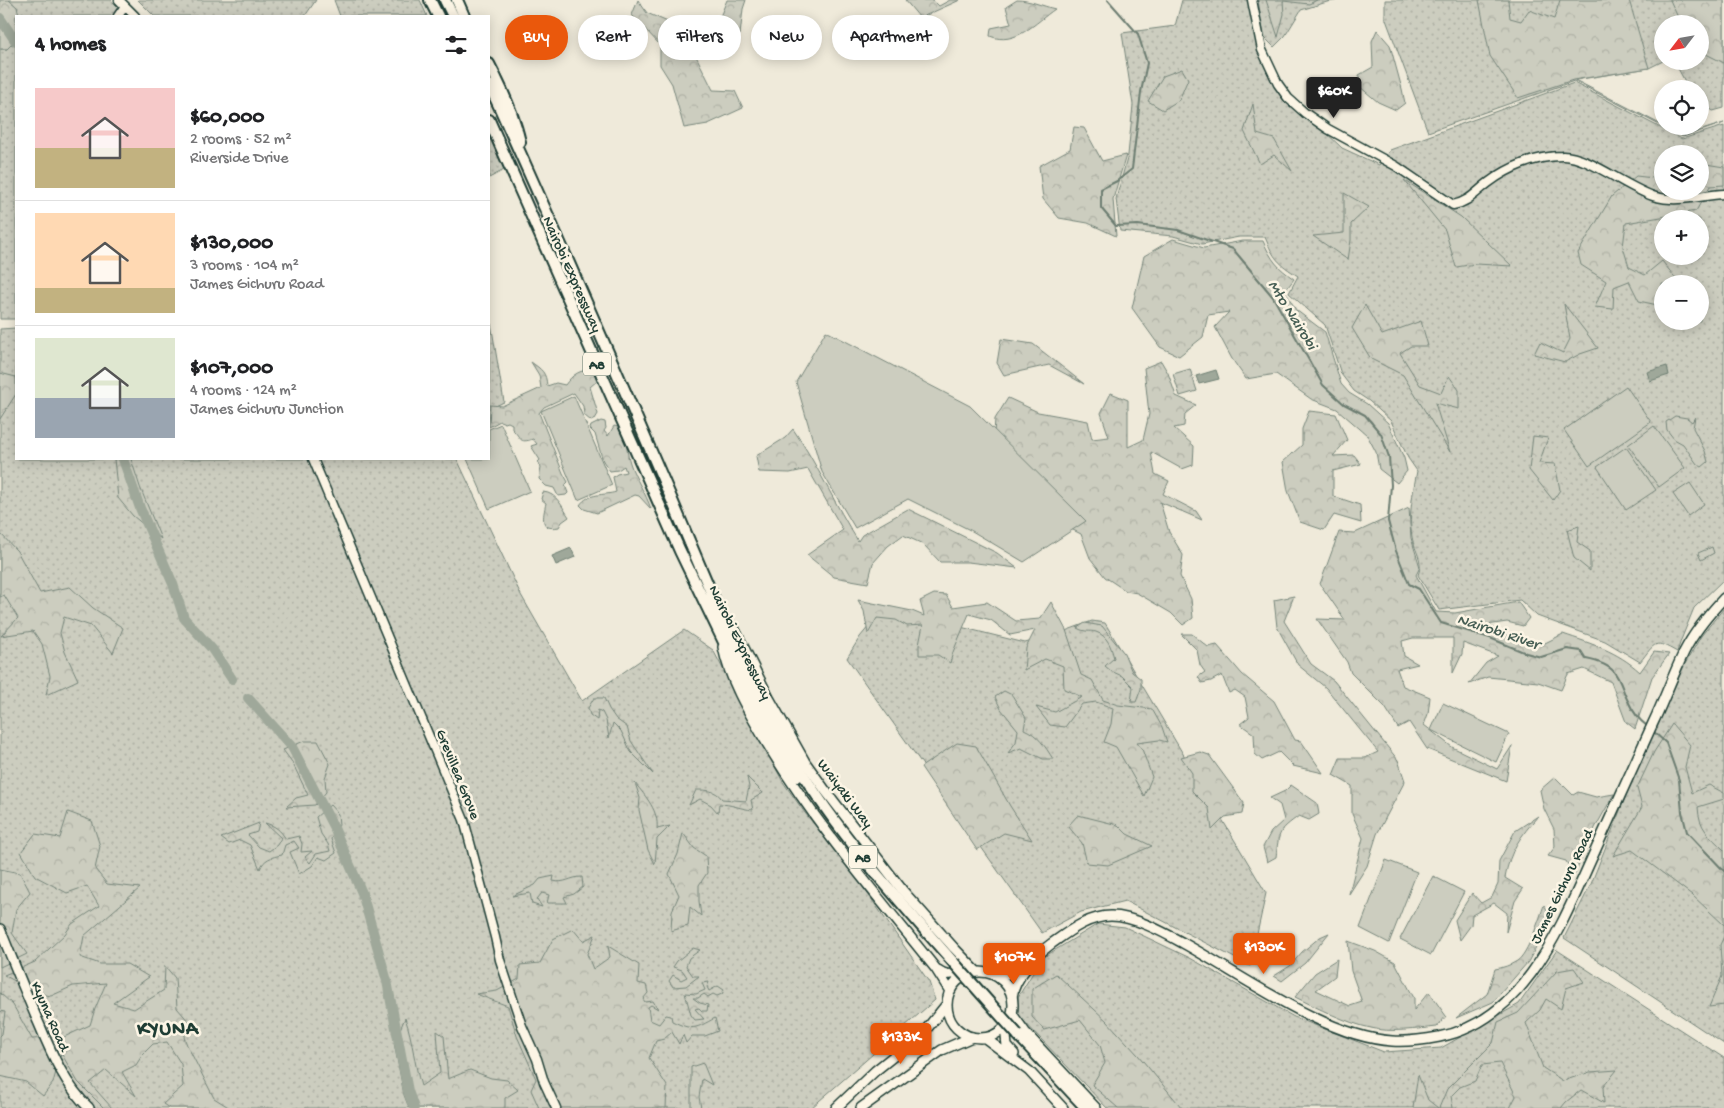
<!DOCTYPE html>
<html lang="en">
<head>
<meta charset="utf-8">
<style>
  :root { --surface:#fff; --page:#f2f2f2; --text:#202124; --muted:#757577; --line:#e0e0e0; --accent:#ea580c }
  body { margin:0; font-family:"Gochi Hand",sans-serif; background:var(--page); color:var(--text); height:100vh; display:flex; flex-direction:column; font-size:19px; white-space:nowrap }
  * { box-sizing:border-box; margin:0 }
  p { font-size:16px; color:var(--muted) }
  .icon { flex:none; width:28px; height:28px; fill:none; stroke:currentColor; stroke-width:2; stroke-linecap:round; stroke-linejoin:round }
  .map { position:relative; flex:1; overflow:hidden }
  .panel { position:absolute; left:15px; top:15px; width:475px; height:445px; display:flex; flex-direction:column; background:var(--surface); border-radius:0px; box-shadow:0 2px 12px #0003 }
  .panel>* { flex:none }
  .banner { position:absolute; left:505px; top:15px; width:475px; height:45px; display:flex; gap:10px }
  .needle { width:32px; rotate:239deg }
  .fabs { position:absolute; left:1654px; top:15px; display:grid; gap:10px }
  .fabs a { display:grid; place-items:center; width:55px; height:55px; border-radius:50%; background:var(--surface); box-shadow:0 2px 12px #0003; font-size:25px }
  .price { position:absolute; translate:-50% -42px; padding:0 11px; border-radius:5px; background:var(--accent); color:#fff; font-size:16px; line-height:32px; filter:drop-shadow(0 1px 2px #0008) }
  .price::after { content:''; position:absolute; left:50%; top:30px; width:15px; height:11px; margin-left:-8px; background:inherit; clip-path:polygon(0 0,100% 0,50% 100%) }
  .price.selected { background:#222; color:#fff }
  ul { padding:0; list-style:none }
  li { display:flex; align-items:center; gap:15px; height:125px; padding:0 20px }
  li+li { border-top:1px solid var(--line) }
  li span { display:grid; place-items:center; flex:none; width:140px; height:100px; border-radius:0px; color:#555 }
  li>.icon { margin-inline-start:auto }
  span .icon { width:60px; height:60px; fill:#fffc; stroke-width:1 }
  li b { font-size:21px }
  h2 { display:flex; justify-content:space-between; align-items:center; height:60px; padding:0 20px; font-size:21px }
  .chip { padding:0 18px; border-radius:22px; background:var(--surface); box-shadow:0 2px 12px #0003; font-size:18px; line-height:45px }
  .chip.selected { background:var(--accent); color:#fff }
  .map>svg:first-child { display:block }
</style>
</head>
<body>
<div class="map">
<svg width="1724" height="1108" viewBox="0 0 1724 1108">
  <defs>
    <pattern id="grass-dots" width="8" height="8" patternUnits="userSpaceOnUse" patternTransform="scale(1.25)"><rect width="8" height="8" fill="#cccdbf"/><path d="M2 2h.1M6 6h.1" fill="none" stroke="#afb1a5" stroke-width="1.8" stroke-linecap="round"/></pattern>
    <pattern id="forest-crowns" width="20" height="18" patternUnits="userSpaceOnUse" patternTransform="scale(1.25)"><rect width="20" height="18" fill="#cccdbf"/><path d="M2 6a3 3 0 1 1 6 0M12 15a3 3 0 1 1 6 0" fill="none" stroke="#afb1a5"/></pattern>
  </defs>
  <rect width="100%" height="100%" fill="#efeada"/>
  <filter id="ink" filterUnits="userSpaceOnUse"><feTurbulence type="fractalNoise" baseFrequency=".02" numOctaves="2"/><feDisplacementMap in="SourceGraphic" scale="10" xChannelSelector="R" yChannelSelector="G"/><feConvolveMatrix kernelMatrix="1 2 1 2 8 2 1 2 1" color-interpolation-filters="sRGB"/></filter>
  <g filter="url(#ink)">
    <path fill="url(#grass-dots)" stroke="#76857a" fill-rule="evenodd" d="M9,0H111L127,16H19L17,7Z
      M138,0H316L305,16H154Z
      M334,0H420L427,16H340Z
      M1182,0H1248L1258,52L1271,80L1342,148L1379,165L1390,150L1574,83L1682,139L1724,126V579L1694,608L1681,640L1677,652C1654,639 1656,642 1640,662L1605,641L1537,616L1520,600L1439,610L1418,575C1424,559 1415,553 1412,537C1408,515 1413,492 1417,471L1408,458L1391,421L1369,401L1354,391L1341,374L1325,325L1289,293L1298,276C1278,263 1274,259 1265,237H1239L1202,244L1173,236L1120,231L1116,199L1128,155L1133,105L1122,33L1175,26ZM1662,154H1700V191H1662ZM1662,219H1700V256H1662ZM1662,284H1700V321H1662Z
      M1258,0H1340L1327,2L1301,10L1285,36L1274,47L1264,37Z
      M1385,0H1724V108L1713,111L1700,101V89H1689L1674,61H1700V24H1662L1663,61L1649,68L1575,80L1683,136L1724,123L1683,137L1574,81L1428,132L1385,17Z
      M16,40V319H0V49H7Z
      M489,135L506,169L489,178Z
      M489,311L504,402L489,409Z
      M16,328V459H457L521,595L582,701L684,630L713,650L783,782L805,813L852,871L929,982L935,1000L811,1108H0V329Z
      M884,608L1025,643L1057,634L1092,621L1105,623L1266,893L1250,966L1125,901L1081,912L1042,933L847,658L860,637Z
      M1724,608V1044L1564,938L1591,884L1627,793L1685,664L1701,636Z
      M1098,924L1125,927L1190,958L1294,1017L1384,1052L1441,1048L1519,1004L1557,950L1724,1058V1108H1107L1018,1015V997L1042,958Z"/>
    <path fill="url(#forest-crowns)" stroke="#76857a" d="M0,0H9L17,7L19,16H16V40L7,49H0Z
      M638,0L647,13L677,26L692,48L713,90L735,91L743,108L708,124L684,128L672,84L660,65V45L632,15Z
      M727,0H746L743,9L740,35L729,41L719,30V19Z
      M905,0H933L939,6L950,0H960L920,18Z
      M1017,0C1029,0 1043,6 1055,9C1036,22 1015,47 990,36L991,28L1011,24L1006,7Z
      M1266,0H1317L1309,4L1283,1L1284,14L1278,37Z
      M1479,0H1508L1510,18L1521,21L1529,10L1554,19L1560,0H1629L1649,68L1573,80L1518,98L1490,56Z
      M1670,0H1724V63L1700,51V24H1681Z
      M1377,30L1390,45L1402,89L1405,103L1396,110L1378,102L1360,87L1359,75L1373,67L1372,41Z
      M1182,69L1188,79L1179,100L1163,110L1148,101L1163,76Z
      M1253,104L1257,134L1274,139L1292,171L1274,155L1260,164L1244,131Z
      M1074,127L1084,128L1102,161L1126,155L1113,199L1116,236L1088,223L1059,218L1043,199L1039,166L1070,149Z
      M1700,163L1724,167V185L1710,186L1696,211L1626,223L1623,247L1629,267L1645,275L1662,261L1677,280L1693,284H1662V306L1639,301L1629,281L1614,287L1613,309L1595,307L1606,281L1581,265L1578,253L1612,196L1636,176L1662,179V191H1700Z
      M1404,180L1461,217L1512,266L1476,264L1456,267L1445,230Z
      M1344,193L1369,207L1351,224V240L1348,260L1313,236L1344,233Z
      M1173,239L1204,248L1243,241H1263C1272,261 1277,267 1294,279L1285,291L1296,310L1325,332L1341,384L1349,393L1367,404L1388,423L1404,458L1407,471L1397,483L1379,469L1376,452L1367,435L1337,409L1311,399L1276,374L1246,379L1232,359L1215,327L1229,312L1208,315L1203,337L1179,356L1160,347L1132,308L1144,256Z
      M1564,304L1598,348L1580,354L1565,362L1534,354L1540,342L1563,353L1570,339Z
      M1365,305L1382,335L1421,321L1428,346H1411L1400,353L1420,385L1441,393L1449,376L1459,390V409L1435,403L1450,452L1403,375L1371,359L1352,328Z
      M1001,339L1033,344L1084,384L1049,365L1004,375L997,363Z
      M1161,361L1168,373L1176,396L1196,405L1185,414L1184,426L1174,428L1194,446L1193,465L1182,469L1151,452L1155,474L1169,481L1163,494L1196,511L1202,520L1160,502L1169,532L1183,555L1180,576L1191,599L1193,618L1183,625L1171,613L1137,593L1126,591L1105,577L1090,558L1081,534L1053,520L993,448L995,419L1008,398L1038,412L1088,421L1092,439L1109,437L1101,413L1111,393L1128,400V447L1143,440L1149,414L1144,368Z
      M531,362C542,370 546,372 547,386L556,383L565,385C572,375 581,368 594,371L597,381L590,387L598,414L595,419L591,421L584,415L583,406L574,393L544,407L539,413L563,473L568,482L565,485L568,493L566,495L558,496L554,488L546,486L539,479L541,468L538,462L540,460L531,446L537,444L533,439C518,444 522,438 512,429V424L508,422L505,423L500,421L489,427L490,405L502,406L541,388L539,375Z
      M1190,369L1197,391L1180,396L1173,374Z
      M0,373L16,377V394L0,419Z
      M1309,411L1336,414L1347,440L1333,456L1354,455L1361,464L1333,471V496L1360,505L1361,523L1334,515L1324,530L1300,522L1288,491L1283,462L1302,445V429Z
      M1675,416L1687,418L1692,422L1695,417L1693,428L1705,451L1708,462L1702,467L1697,464L1683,444L1674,439L1667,430L1666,422Z
      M601,421L605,422L606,428L604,431L608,436L614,426L622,428C627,439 626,451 630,463C635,479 646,493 651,509L639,496L635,495L597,513L584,509L580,505C589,492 604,496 616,492L613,477L617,474L626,472L624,466L618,470L610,471L603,461L595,434L590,429L591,426Z
      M793,429C818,465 835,505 858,541L862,535L908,509L997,553L1017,568L968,562H940L923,544L903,535L888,546L873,563L868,583L834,577L807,555L843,530L808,469L790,473L759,472L756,456L785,438Z
      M1533,436L1548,438L1539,463L1555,464L1560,490L1553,500L1529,470Z
      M114,459H131L140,487L161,539L133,516L118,498Z
      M543,492C557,493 562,507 569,517L562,522L559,527C539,531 543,517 546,503L541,499Z
      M1409,508L1411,538L1420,567L1416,575L1436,612L1455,613L1518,602L1529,618L1523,626L1507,622L1487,625L1525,643L1543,644L1563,634C1592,644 1617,651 1640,672L1654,652L1669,654L1652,677L1635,729L1626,722L1611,682L1584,669L1568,674L1561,690L1538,682L1488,677L1469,684L1486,663L1498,656L1463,643L1462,654L1453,673V638H1413L1402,641L1404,656L1418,664L1397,669L1403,686L1430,697L1428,714L1424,725L1452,747L1497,769L1512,746L1506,781L1427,749L1409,722L1398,728L1385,707L1351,673L1347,662L1317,619L1345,620L1320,584L1339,532L1355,533Z
      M1579,526L1577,542L1590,551V571L1574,558L1567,530Z
      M0,533L17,551L40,593L70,587L93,608L123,628L113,653L91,626L64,617L60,633L65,652L78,680L46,695L50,676L42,644L33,631L1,636L18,618L4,595L0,597Z
      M934,594L946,595L953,607L987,602L1016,621L1040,619L1051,602L1066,630L1081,675L1092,680L1103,700L1118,705L1152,709L1162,727L1167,742L1159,740L1137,743L1142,749L1152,777L1144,796L1116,747L1104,742L1111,724L1113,708L1096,702L1082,704L1065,727L1050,725L1036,707L1055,712L1082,697L1064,689L1063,666L1045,659L1024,670L1026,648L1035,630L1010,635L991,620L969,614L953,652L950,663L938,655H919V645L923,625L907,626L896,620L877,618L868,634L864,611L858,600L912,611L924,616L920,601Z
      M1294,596L1284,621L1311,664L1334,681L1398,760L1405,781L1377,834L1367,866L1349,894L1363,838L1352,814V786L1333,775L1340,758H1365L1378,752L1326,688L1298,665L1277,627L1274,600Z
      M1085,623L1102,626L1124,653L1132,672L1141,679V689L1136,702H1131L1133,687L1122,676L1111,671L1105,666L1114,658C1111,647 1108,636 1096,632C1089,630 1086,633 1077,628Z
      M1181,634H1192L1208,647L1217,645L1242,674L1274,701L1295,740L1301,741L1323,773L1293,766L1279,752L1262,760L1255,754L1254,734L1240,724L1249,717L1245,697L1235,690L1229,693L1222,675L1211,681L1202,683L1198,677L1205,672L1200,665L1197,650Z
      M1004,691L1012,695L1026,718L1024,729C1038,735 1045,746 1053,759H1043L1021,748L1008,753L1016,742L1018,730L1001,709L995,697Z
      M594,698H604L609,709L616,719L627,727L631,741L653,774L631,752L621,731L613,723L609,738L606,720L602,712L598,710L597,720L590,715L588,708Z
      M1672,724L1690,745L1685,767L1692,793L1709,785L1724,793V799L1698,807C1699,829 1709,835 1724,850V925L1692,895L1632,850L1613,856L1642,807L1637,788L1654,752Z
      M304,741H318L330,764L325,778L326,792L315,805L286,807L296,798L308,795L292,762L283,750Z
      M957,743L976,746L1010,806L1032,840L1004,833L977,850L921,767Z
      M1200,752L1209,755L1244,803L1242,814L1225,817L1212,830L1209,808L1192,791V773L1181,757Z
      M747,777L763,793L751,800L753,810C741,809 731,804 719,804L718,813L711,805L700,799L689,805L696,790C706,790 716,790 722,799L746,801L749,787Z
      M1555,777L1573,795L1578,792L1596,797L1614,794L1595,828L1574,876L1566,861L1548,856L1555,847L1554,829L1544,809L1540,790Z
      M635,783C646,797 659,811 657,829L670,826L657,839L655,864L648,850L639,810L640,798Z
      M1291,785L1317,803L1319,814L1309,820L1299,816C1278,831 1279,832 1276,857L1267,862L1263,847L1271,832L1284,820L1280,805L1270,798L1285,791Z
      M330,805L338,814L339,825L331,839L336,853L326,860L318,857L312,866L299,874L290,852L299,848L294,841L285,845L282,855C271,857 264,859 260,869L250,845L240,840L229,844L221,838L259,823L257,832L248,835L259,847L269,851L277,845L281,838L265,823C276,826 280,830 286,839L299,836L302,844L301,852L312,851L305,857L310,863L316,854L330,851L328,844L321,834L316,817Z
      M68,812L92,821L100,846L95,869L107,884L140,888L84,936L80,957L100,964H127L149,977L113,1003L134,1009L164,990L165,966L175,978L177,1008L191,1024L184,1037L187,1045L214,1098L230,1108H169L163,1104L183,1086L181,1064L167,1042L153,1044L143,1054L136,1065L122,1072L136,1096L106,1070L90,1083L112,1108H104L78,1082L61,1053L53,1083L43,1096L26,1082L0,1076V1036L2,1034L5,1012L0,1011V993L13,1005L32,1039L64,1037L90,1025L95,1009L106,983L73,986L51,996L36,993L4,975L35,962L65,934L72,924L99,906L87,886L67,893L35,876L21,852L35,834L60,838Z
      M1078,815L1118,825L1127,834L1152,846L1108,865L1087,863L1082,843L1068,826Z
      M1538,816C1520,837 1510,850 1505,878L1523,889L1515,901L1506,932L1507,913L1494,903L1472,915L1471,925L1460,940L1455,920L1472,893L1481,903L1492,897L1498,884L1499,861L1515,831Z
      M683,833L694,848L706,856L707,873L699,885V901L701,916L690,907L688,926L671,931L672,911L679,895L669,874L678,854Z
      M0,869L20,873L30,892L16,909L12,933L27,954L0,967Z
      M554,876L553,881C565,884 570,877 582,877L583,887L574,894L564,897L567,903H547L549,895L542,893L537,899L542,907L532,904L530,893L512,896L535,885L540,879Z
      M1544,905L1552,917L1528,962L1493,1002L1456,1018L1487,994L1495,969C1502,968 1511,965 1517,961C1528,954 1540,917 1544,905Z
      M573,929L583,941L595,935L587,954L593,969L610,957L608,946L639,965L638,983L646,985L648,993L643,999L645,1002L653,1001L658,1009L651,1005L648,1007L650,1020L659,1024L666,1015L671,1016L672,1021C693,1031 695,1029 715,1018L718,1031L705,1036H692L686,1043L683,1035L679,1044L672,1032L664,1039L656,1041L649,1058L667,1086L666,1108H539L531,1090L536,1079L517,1036L508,1006L476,994L497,991L519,979L520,965L540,963L553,939Z
      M1329,933L1305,963L1282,981L1274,976L1290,966L1302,952L1320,937Z
      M1724,936V1005L1709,1007L1722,976L1720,945Z
      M1348,941L1375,951L1395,962L1414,998V1010L1429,992L1446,1016L1437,1027C1417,1029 1390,1033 1371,1028C1346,1023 1318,1008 1295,997L1315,973L1337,959L1335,976L1316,990L1350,1006L1362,1002L1351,971Z
      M693,948L700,950L689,958L686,966L693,976H699L686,986L673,987L669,981L673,975L681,980L687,977L682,970L673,967L677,961Z
      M1574,968L1584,982L1566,988L1561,1009L1546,999L1540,1010L1526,1023L1543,1068L1563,1081L1590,1072L1617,1070L1603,1087L1604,1103L1581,1090L1566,1102L1561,1108H1510L1516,1096L1500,1063L1482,1065L1475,1081L1460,1087L1451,1096L1453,1108H1439L1447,1089L1493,1043L1498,1022L1518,1013L1557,971Z
      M1056,974L1107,1021L1138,1055L1182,1108H1118L1092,1085L1105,1063L1100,1045L1080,1020L1044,1030L1032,1017V989Z
      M709,982L707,987L709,991L718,986L724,990L722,994L717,996L713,994L708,997L704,994L698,998H693L700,1003L708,1005L707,1011H702L699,1008L695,1009L704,1019L695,1020L691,1015L685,993L696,994L705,990L702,983Z
      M405,1018C413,1040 414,1064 421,1086L440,1073L437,1031L444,1036L448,1079L470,1070L491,1078L507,1080L518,1090L505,1098V1108H409L404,1095L394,1043Z
      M703,1063L712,1085L702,1079L699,1097L701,1108H691V1067Z
      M1418,1075L1428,1100L1438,1108H1413Z"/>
    <path fill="#cccdbf" stroke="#76857a" d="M826,331L970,406L1086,521L1024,562L972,531L908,499L855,528L822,472L796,382Z
      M1626,386L1651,422L1589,466L1564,430Z
      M574,396L612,485L578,500L541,411Z
      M501,424L530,491L489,509L467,459H489V429Z
      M1654,426L1685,468L1659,487L1628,445Z
      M1626,447L1656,490L1626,510L1597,467Z
      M1690,483L1704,504L1688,516L1673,494Z
      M1712,547L1714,553L1701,560L1698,553Z
      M1443,703L1509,734L1496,762L1431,730Z
      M1386,860L1417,872L1389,943L1360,928Z
      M1433,876L1464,892L1431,955L1400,939Z"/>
    <path fill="#9fa89a" stroke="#6c7d71" d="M1667,366L1669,375L1650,381L1647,372Z
      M1216,370L1219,379L1199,384L1196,376Z
      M571,548L575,557L556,565L552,556Z"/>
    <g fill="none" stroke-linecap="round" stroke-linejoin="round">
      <path stroke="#6c7d71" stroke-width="2" d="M1108,0L1138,34L1147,63L1141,92L1132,169L1117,181L1101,189V208L1116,226L1138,225L1178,230L1233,249L1273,297L1323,385L1344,404L1365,415L1381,434L1389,457L1391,485L1388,521L1396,551L1409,584L1419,589L1441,623L1490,638L1526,653L1541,657L1567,649L1581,651L1586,659C1596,661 1608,664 1614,672C1621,680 1623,692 1628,701C1632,710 1639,720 1647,726
        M1653,731L1666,743L1679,780L1682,812L1687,832L1724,871"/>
      <path stroke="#9fa89a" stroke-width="10" d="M0,18L16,42
        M123,459L140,508L173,584L184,618L212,649L232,679
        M248,698L292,747L334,828L362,893L387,981L408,1091L414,1108"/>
      <defs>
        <path id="tertiary" d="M119,0L135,16
          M1252,0L1262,50L1278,84L1288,98L1305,113L1328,129L1396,166L1453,205C1469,202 1476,192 1488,183C1509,167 1536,156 1562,156C1588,155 1628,189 1656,197C1678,203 1702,195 1724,194
          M118,16L125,6
          M313,459L464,820L495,937L500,960L522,1026L537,1059L544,1082L556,1108"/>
        <path id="secondary" d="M0,929C13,961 26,994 40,1026C52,1055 66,1086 89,1108
          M994,975L1009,974L1028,965
          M1012,997C1014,978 1036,955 1051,944C1068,932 1088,916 1111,916C1134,916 1163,932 1183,943C1242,975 1325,1037 1392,1041C1408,1042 1423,1040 1439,1037C1523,1021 1560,929 1591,860C1612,814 1632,769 1653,723C1664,700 1673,675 1684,652C1694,632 1709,614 1724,598
          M836,1108L875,1071L925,1031L946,1005
          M861,1108L942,1050L972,1037"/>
        <path id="primary" d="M723,616L735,630L769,698L805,762L825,790L903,891L954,948L977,972
          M723,647C730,681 748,711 765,740C814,823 876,894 936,969L950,991
          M938,970C948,977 956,976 960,964
          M947 1005a33 33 0 1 1 66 0a33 33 0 1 1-66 0Z
          M1012,1014L1025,1032L1096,1108
          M985,1038L1029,1071L1063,1108
          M1014,1054L1007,1046L1006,1036L1015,1028H1019"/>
        <path id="trunk" d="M430,0L438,16
          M445,0L453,16
          M457,0L464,16
          M489,64C502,89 514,115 520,142
          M489,85L499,106C555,230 609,354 663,479C704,575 742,673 796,763C840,836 898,899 954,963
          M489,120L680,551L749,694L770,733L797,777
          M1018,1035L1086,1108"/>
      </defs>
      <use href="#tertiary" stroke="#1f3d34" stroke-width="11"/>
      <use href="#secondary" stroke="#1f3d34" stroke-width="12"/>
      <use href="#primary" stroke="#1f3d34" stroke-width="12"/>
      <use href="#trunk" stroke="#1f3d34" stroke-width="14"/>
      <use href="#tertiary" stroke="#fcf5e5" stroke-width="8"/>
      <use href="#secondary" stroke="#fcf5e5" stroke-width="9"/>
      <use href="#primary" stroke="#fcf5e5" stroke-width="9"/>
      <use href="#trunk" stroke="#fcf5e5" stroke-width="10"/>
      <defs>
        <path id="trunk-bridge" d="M954,963L1018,1035"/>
      </defs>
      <use href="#trunk-bridge" stroke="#1f3d34" stroke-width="14" stroke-linecap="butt"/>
      <use href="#trunk-bridge" stroke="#fcf5e5" stroke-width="10"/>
    </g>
  </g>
  <g text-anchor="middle" stroke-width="5" stroke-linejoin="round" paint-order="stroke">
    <g fill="#fcf5e5" stroke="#617469" stroke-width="1">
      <rect x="583" y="352.5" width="28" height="23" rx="4"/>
      <rect x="849" y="845.5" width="28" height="23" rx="4"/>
    </g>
    <g font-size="14" font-weight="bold" fill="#1f3d34">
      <text x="597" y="369">A8</text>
      <text x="863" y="862">A8</text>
    </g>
    <g font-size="15" fill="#1f3d34" stroke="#fcf5e5">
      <text transform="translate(573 274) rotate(66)" y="5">Nairobi Expressway</text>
      <text transform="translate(741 642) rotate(64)" y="5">Nairobi Expressway</text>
      <text transform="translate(459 774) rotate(68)" y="5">Grevillea Grove</text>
      <text transform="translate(846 793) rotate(53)" y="5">Waiyaki Way</text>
      <text transform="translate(1561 886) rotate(-64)" y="5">James Gichuru Road</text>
      <text transform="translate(51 1016) rotate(66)" y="5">Kyuna Road</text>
    </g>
    <g font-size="16" font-style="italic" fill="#455d53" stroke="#fcf5e5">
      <text transform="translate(1294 314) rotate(58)" y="6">Mto Nairobi</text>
      <text transform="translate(1499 630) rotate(18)" y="6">Nairobi River</text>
    </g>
    <g font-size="20" font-weight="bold" letter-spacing="1" fill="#1f3d34" stroke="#fcf5e5">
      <text x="168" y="1034">KYUNA</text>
    </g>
  </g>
</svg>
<div class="fabs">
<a><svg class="needle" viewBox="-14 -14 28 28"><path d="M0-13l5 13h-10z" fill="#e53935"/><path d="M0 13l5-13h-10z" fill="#757577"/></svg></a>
<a><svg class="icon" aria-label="locate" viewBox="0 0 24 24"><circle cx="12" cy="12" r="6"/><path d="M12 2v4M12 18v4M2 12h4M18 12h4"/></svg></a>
<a><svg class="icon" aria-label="layers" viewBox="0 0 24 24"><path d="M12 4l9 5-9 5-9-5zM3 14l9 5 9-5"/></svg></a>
<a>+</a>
<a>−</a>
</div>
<b class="price selected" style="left:1334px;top:119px">$60K</b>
<b class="price" style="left:1264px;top:975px">$130K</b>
<b class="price" style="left:1014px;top:985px">$107K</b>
<b class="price" style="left:901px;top:1065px">$133K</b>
<div class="banner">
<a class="chip selected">Buy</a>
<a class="chip">Rent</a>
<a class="chip">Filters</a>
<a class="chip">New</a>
<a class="chip">Apartment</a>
</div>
<section class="panel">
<h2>4 homes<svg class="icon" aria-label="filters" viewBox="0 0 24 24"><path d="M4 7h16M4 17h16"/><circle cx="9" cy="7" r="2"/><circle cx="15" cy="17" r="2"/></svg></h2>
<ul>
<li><span style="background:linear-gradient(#f6c9c9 60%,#c2b280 0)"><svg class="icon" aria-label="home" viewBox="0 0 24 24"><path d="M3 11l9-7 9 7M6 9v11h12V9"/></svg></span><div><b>$60,000</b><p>2 rooms · 52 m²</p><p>Riverside Drive</p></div></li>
<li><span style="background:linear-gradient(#ffd9b3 75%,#c2b280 0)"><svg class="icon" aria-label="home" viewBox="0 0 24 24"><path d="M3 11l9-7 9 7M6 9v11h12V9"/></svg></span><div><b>$130,000</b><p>3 rooms · 104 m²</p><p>James Gichuru Road</p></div></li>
<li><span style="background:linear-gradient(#dfe7d0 60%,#9aa5b1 0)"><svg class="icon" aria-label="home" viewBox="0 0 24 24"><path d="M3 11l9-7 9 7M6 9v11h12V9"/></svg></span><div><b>$107,000</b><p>4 rooms · 124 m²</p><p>James Gichuru Junction</p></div></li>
</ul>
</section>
</div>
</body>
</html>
